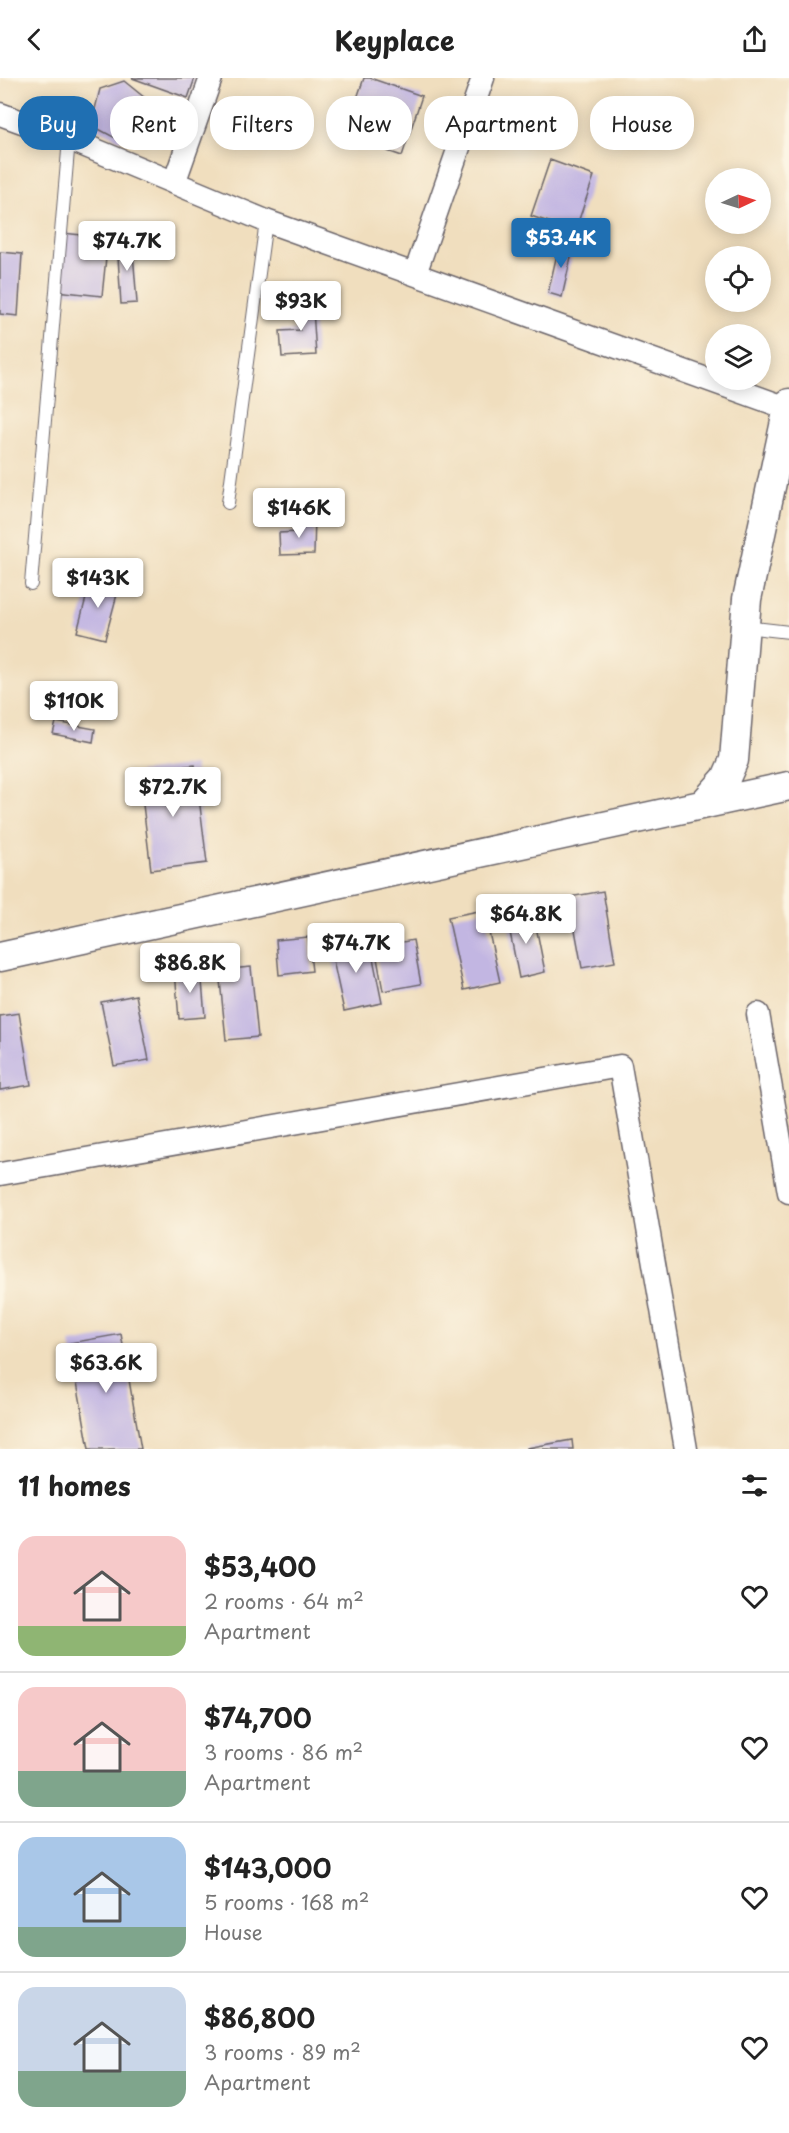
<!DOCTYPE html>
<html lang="en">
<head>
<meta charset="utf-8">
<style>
  :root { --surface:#fff; --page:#f6f6f6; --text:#222; --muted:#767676; --line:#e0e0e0; --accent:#1f6fb2 }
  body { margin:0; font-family:"Playpen Sans",sans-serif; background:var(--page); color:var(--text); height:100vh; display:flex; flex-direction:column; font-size:22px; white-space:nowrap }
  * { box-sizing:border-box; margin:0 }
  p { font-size:20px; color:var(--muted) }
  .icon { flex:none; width:33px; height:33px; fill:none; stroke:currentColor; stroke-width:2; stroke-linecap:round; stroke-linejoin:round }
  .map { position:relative; height:1371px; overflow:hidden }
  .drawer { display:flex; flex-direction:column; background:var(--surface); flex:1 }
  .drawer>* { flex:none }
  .hud { position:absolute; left:18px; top:18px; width:753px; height:54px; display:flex; gap:12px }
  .needle { width:39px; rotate:86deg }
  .fabs { position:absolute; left:705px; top:90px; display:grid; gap:12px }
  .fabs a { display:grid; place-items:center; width:66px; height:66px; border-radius:50%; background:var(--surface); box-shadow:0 3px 15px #0003; font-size:30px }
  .price { position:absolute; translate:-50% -51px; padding:0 14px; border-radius:6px; background:#fff; color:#222; font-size:20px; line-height:39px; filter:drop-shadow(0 2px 3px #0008) }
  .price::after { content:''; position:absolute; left:50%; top:36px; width:18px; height:14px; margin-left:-9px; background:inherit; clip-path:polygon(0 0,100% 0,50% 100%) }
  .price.selected { background:var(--accent); color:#fff }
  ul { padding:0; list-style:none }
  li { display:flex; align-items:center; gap:18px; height:150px; padding:0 18px }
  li+li { border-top:2px solid var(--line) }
  li span { display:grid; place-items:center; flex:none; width:168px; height:120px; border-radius:18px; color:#555 }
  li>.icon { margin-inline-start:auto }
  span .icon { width:72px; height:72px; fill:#fffc; stroke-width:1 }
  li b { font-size:26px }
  h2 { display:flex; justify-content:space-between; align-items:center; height:72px; padding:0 18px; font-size:26px }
  .chip { padding:0 21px; border-radius:24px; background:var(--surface); box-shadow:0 3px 15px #0003; font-size:21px; line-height:54px }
  .chip.selected { background:var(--accent); color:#fff }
  header { display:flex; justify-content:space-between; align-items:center; height:78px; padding:0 18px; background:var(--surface); font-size:27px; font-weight:700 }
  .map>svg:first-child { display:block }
</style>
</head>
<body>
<header><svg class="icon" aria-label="back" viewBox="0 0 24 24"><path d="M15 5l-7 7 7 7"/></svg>Keyplace<svg class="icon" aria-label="share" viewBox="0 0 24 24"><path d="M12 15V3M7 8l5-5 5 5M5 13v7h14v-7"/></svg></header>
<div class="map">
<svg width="789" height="1371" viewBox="0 0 789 1371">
  <rect width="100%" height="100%" fill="#fcf5e5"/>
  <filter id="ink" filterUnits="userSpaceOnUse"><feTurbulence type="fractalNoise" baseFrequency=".0167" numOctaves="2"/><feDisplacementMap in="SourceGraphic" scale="12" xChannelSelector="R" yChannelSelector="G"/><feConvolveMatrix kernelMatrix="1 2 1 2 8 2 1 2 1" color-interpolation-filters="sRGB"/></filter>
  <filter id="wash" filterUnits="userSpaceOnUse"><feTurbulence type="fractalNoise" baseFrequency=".008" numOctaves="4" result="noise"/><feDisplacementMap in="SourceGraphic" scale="24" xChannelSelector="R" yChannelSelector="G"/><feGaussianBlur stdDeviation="1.35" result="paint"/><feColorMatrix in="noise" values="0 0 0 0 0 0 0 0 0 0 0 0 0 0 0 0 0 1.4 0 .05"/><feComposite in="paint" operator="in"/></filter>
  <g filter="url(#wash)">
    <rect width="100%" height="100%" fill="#f0debe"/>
    <g id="blocks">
      <path fill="#c2b6e2" d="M132,0H195L188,20Z
        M364,0H370L422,18L402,78L344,58Z
        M124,3L145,20L138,56L119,62L91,47L100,11Z
        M550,82L594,98L575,153L531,138Z
        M63,155L108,160L102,218L56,213Z
        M132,162L137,225L121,226L117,163Z
        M560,163L574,166L562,219L548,215Z
        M0,174L22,176L18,238L0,236Z
        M312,216L316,277L282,279L280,253L300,252L298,217Z
        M298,439H315L314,476L280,477L279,455L298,454Z
        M91,501L119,509L105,561L77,554Z
        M56,644L95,651L93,664L53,656Z
        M195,687L207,785L151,792L139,694Z
        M603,813L615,884L582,890L569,819Z
        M484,832L500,904L464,912L448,839Z
        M533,833L545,894L519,900L507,839Z
        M308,859L312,893L279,897L276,862Z
        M369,860L382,925L344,933L330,868Z
        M413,862L421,906L383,913L375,869Z
        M251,889L258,959L226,962L219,892Z
        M201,891L205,939L179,941L175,893Z
        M136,917L149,982L114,988L101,924Z
        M19,935L31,1007L0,1012V938Z
        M121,1256L141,1371H89L70,1265Z
        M572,1362L573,1371H527V1370Z"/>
    </g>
  </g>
  <g filter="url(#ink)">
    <use href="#blocks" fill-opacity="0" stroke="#6a6469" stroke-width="1.5"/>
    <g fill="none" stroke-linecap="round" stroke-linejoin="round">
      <defs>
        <path id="service" d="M228,425L266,143
          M31,506L69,61
          M745,549L789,554"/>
        <path id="minor" d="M0,36L69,61L266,143L787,330
          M174,105L211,0
          M415,196L483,0
          M758,936L789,1114
          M0,1096L620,988L686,1371"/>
        <path id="tertiary" d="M703,726L726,700L734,682L747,521L789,325
          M0,879L789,708"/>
      </defs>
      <use href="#service" stroke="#6a6469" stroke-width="14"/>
      <use href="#minor" stroke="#6a6469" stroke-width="25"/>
      <use href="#tertiary" stroke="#6a6469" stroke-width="31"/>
      <use href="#service" stroke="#fff" stroke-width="12"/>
      <use href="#minor" stroke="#fff" stroke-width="22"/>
      <use href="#tertiary" stroke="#fff" stroke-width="28"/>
    </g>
  </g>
</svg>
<div class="fabs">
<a><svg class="needle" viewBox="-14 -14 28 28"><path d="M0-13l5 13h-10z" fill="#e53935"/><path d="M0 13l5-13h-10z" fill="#767676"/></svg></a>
<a><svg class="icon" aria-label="locate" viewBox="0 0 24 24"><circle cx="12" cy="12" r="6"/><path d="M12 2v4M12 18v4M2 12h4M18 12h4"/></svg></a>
<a><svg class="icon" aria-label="layers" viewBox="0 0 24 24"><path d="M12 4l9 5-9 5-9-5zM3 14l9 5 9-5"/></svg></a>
</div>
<b class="price selected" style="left:561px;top:191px">$53.4K</b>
<b class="price" style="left:127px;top:194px">$74.7K</b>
<b class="price" style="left:301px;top:254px">$93K</b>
<b class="price" style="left:299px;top:461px">$146K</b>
<b class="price" style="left:98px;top:531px">$143K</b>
<b class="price" style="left:74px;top:654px">$110K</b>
<b class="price" style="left:173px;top:740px">$72.7K</b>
<b class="price" style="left:526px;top:867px">$64.8K</b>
<b class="price" style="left:356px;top:896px">$74.7K</b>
<b class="price" style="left:190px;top:916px">$86.8K</b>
<b class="price" style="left:106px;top:1316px">$63.6K</b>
<div class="hud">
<a class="chip selected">Buy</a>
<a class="chip">Rent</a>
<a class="chip">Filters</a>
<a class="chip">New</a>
<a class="chip">Apartment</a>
<a class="chip">House</a>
</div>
</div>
<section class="drawer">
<h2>11 homes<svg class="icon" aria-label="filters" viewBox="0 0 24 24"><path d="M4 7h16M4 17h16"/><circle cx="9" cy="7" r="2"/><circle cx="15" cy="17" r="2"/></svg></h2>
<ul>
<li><span style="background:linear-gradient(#f6c9c9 75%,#8fb573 0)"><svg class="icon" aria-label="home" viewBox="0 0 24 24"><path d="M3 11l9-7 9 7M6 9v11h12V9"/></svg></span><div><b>$53,400</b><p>2 rooms · 64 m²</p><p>Apartment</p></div><svg class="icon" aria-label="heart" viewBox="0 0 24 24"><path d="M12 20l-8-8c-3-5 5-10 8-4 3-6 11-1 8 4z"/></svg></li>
<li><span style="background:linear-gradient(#f6c9c9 70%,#7fa58c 0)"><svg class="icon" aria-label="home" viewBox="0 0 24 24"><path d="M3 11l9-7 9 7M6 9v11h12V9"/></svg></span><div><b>$74,700</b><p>3 rooms · 86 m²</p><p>Apartment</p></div><svg class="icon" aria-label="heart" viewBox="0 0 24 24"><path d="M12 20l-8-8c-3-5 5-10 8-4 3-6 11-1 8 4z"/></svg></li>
<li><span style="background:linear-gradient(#a9c7e8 75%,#7fa58c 0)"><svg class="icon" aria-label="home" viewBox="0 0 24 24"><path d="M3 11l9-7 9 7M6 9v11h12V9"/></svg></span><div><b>$143,000</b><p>5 rooms · 168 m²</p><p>House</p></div><svg class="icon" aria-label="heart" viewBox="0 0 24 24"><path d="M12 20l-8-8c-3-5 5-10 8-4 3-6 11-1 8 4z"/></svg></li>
<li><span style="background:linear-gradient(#c9d6e8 70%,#7fa58c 0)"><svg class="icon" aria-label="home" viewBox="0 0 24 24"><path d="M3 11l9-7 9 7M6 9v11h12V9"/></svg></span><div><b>$86,800</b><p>3 rooms · 89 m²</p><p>Apartment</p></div><svg class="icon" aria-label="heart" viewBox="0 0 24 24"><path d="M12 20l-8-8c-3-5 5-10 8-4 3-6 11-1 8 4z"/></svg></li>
</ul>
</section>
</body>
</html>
